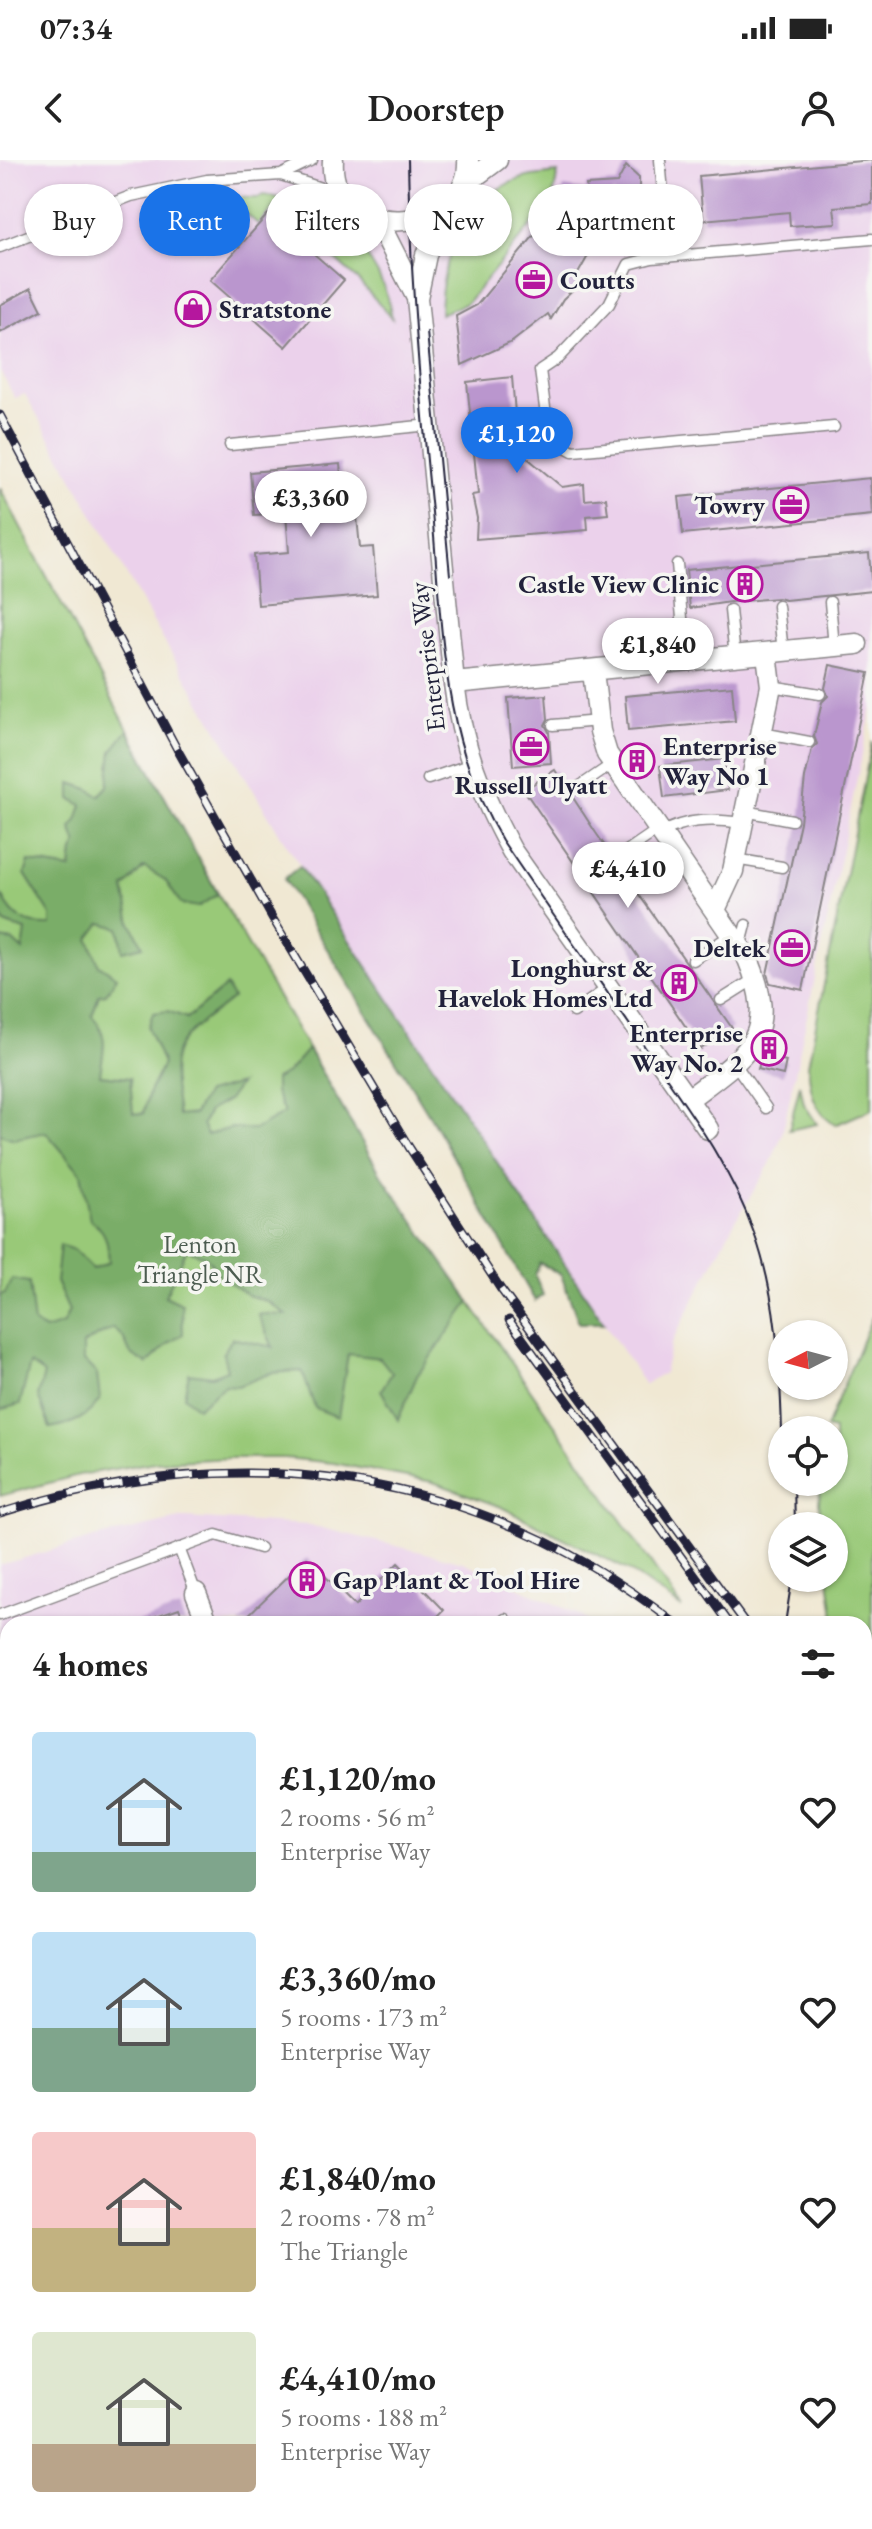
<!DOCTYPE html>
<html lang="en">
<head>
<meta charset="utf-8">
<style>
  :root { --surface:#fff; --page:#f6f6f6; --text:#222; --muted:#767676; --accent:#1a73e8 }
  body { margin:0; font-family:"EB Garamond",serif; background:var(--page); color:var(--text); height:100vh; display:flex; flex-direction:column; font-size:30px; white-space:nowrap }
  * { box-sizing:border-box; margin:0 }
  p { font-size:26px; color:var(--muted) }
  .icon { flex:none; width:44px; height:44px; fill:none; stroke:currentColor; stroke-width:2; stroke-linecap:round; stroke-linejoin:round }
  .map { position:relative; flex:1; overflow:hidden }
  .side { position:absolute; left:0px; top:1456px; width:872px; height:914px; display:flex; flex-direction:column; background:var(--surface); border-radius:24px 24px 0 0; box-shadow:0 2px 6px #0004 }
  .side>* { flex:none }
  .hud { position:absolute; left:24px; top:24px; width:824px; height:72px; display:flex; gap:16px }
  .needle { width:52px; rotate:264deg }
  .tools { position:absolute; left:768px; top:1160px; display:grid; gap:16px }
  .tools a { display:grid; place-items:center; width:80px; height:80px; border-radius:50%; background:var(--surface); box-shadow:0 2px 6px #0004; font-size:40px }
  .price { position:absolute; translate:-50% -68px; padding:0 18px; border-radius:28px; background:#fff; color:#222; font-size:26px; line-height:52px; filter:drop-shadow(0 2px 4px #0008) }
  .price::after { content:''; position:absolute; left:50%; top:48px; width:24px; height:18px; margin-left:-12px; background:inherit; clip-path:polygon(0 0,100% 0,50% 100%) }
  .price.on { background:var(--accent); color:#fff }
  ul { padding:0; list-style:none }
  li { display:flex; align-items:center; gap:24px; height:200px; padding:0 32px }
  li span { display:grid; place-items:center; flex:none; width:224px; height:160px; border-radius:8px; color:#555 }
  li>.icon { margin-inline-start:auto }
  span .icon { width:96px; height:96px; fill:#fffc; stroke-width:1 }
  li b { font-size:34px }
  h2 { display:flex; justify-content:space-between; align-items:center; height:96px; padding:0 32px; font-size:34px }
  .chip { padding:0 28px; border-radius:36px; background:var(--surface); box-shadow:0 2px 6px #0004; font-size:28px; line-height:72px }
  .chip.on { background:var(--accent); color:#fff }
  .status { display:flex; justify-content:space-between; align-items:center; height:56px; padding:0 40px; background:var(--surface); direction:ltr }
  .status svg { height:22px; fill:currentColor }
  header { display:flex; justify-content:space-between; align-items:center; height:104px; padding:0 32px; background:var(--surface); font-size:36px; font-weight:600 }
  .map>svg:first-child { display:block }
</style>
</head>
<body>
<div class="status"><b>07:34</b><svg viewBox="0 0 49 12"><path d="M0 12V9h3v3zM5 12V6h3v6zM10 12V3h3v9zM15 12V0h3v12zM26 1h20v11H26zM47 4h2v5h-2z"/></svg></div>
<header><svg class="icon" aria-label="back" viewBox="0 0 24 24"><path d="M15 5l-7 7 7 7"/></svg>Doorstep<svg class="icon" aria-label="person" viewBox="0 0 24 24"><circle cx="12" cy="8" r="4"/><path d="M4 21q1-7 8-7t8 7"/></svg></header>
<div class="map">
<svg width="872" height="2369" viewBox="0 0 872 2369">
  <rect width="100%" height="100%" fill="#f6f6f2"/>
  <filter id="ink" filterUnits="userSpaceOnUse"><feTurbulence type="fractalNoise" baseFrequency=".0125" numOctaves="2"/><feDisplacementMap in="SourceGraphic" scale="16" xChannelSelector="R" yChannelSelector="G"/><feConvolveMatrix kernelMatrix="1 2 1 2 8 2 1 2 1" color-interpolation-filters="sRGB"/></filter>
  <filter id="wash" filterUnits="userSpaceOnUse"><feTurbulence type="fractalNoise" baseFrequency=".006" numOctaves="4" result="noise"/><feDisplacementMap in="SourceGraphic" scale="32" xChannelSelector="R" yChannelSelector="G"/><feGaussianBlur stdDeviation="1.8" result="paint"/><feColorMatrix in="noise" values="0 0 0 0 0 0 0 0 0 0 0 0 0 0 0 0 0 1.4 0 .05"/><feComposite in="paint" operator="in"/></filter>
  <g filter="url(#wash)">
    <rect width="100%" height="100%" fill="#f0e8d3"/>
    <path fill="#ebd1eb" d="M0,0H872V547L782,975L770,1004L733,1065L671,1184L664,1213L645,1225L284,681L164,481L25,234L15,238L0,211Z
      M184,1358L309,1365L463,1402L575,1453L593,1464H8V1851L0,1841V1405L94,1378Z
      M864,1710L872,1720V2305L864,2296Z
      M8,2199V2259L0,2255V2206Z
      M0,2339L8,2342V2362H59L56,2369H0Z
      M267,2362H841L833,2369H279Z"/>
    <path fill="#cbbfd5" d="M0,1841L8,1851V2199L0,2206Z"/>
    <path fill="#99c978" stroke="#5e765a" stroke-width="2" d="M558,13L552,40L467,143L440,154C441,97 466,32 527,17C537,15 548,14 558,13Z
      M263,35C328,44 382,92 392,158L359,121L275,46L259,65L227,37L258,38Z
      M0,328L183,673L380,1013L682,1448L628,1410L501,1347L433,1322L333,1303L285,1298H231L155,1302L79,1315L0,1336Z
      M872,582V949L835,965C813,951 810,929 808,905Z
      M800,924L804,944L817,964L789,970Z
      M872,1157V1597L864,1585V1464H835L829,1418H834V1366H822L819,1342L821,1322H834V1270L826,1268Z"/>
    <path fill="#7aad68" stroke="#4e6852" stroke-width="2" d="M128,570L218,734L198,747L181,744L165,720L144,707L124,728L131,763L143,786L123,791L119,768L101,763L89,779L99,805L117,817L106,834L99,835L92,856C110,875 103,891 100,915L130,918L133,953L143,954L149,932L163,904L148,868L153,853L168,851L187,858L226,826L233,838C216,853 191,866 179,886C168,904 176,936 178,956L194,954L206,933L240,924L228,940L209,951L202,965L207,975L231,968L254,970L284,953L275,932V919L287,913L308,889L380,1013L470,1142L417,1216L398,1260L381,1230L392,1213L380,1198L348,1194L338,1257L315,1248L302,1211L271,1213L238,1226L225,1225L197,1248L184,1236L189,1213L212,1216L227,1210L223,1194L232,1178L273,1187L258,1154L286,1155L269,1142L248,1135L221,1117L207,1098L187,1089L165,1136L182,1144L183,1174L168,1184L147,1204L130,1193L123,1177L113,1168L83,1184V1200L97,1214L100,1239C87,1259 73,1264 50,1268L38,1236L44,1214L30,1204L20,1244L0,1250V1135L5,1133L12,1119L29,1122L34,1164L45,1170L63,1164L69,1151L56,1122L60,1085L74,1090L93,1109L109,1102C108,1084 107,1070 90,1060L81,1013L46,972L14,979L0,974L1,779L13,781L23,790L26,770C3,763 0,767 0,740L3,737C14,759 27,766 51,765V755L25,714L29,702L71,709L73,691L77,684L71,668L77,660L82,645L71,639V623L89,629L99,636L108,626L112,591Z
      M300,706L604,1163H579L561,1115L540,1103L535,1115L543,1135L535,1141L431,958L284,719Z"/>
    <g id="blocks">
      <path fill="#ba96ce" d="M872,0V44L834,47L836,63L790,66L789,52L703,60L699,16Z
        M626,6L639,18V39L631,48L613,32L597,80L575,119L580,123L563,139L551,159L548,154L512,182L462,205L456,156L477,145L559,45L564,27L587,31L586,25L617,23Z
        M268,54L344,120L286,187L210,120Z
        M31,128L42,150L0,173V145Z
        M512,217L518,290L562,327L584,324L585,340L606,338L608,354L587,356L588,370L476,379L477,358L472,335L478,334L467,222Z
        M340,304L344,348L356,347L360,388L373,387L377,435L258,445L254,395L289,392L286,353L254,355L250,312Z
        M870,318L872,355L683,374L679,337Z
        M869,393L872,431L785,440L778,438L730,442L690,448L686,410Z
        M830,505L869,513L803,830L770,823L767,814L800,662L805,618L812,589L817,584L814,576L822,542L828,536L825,528Z
        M732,526L735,561L628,571L625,536Z
        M546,535L548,559L545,565L549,572L551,603L513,606L508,538Z
        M724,599L728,630L664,638L660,606Z
        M555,610L596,673L732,868L701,889L524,630Z
        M762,895L786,901L783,915L758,909Z
        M307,1398L355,1446L398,1403L444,1450L430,1464H239Z
        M179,1448L185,1464H139V1462Z"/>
    </g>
  </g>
  <g filter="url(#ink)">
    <use href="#blocks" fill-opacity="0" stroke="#898587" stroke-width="2"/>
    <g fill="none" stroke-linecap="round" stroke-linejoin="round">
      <defs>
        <path id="lane" d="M660,0L669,97
          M281,15L312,0
          M0,87L131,36L207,20L281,15L339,34
          M834,267L573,291L549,278L540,210L558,198L609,144L629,104L652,98L872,79
          M230,285L430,265
          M677,404L686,501
          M830,442L834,487
          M778,446L783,492
          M730,450L735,497
          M771,526L820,534
          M553,565L599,561
          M762,573L809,582
          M428,619L472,604
          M576,629L614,603
          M744,651L792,660
          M662,673C685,658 715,659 742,663
          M621,695L659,669
          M735,699L782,707
          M740,788L746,765
          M693,800L731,775
          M721,840L756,818
          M574,852L609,827
          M735,904L766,948
          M179,1388L196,1433
          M0,1455L216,1375L260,1388
          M501,1464L506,1459
          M0,1695L8,1689
          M0,1888L8,1897
          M0,2192L8,2185
          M864,2281L872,2275"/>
        <path id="street" d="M333,0C327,85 472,76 468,0
          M466,23L497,0
          M447,47L426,95L417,138L454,523C462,588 481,634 512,691L708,969
          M371,58L386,77L417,138
          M593,511L600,571L607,594L748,799C781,879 746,895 687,940
          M454,523L857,484
          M715,750L733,711L771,526L767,494
          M196,1433L208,1464
          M0,1614L8,1630
          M864,2330L872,2339"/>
        <path id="secondary" d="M108,2369L113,2362"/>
      </defs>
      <use href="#lane" stroke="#898587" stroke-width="13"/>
      <use href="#street" stroke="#898587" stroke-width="23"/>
      <use href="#secondary" stroke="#898587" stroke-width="31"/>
      <use href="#lane" stroke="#fff" stroke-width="10"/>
      <use href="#street" stroke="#fff" stroke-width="20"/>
      <use href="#secondary" stroke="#fff" stroke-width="28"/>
      <path stroke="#22223b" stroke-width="2" d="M408,0C410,118 420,234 432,352C442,465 441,580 502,680C550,751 599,820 647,890C688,949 730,1005 754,1073C777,1137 780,1204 782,1271
        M427,172L450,415
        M794,1322L795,1366
        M785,1464L792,1418
        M101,2369L106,2362"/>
      <defs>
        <path id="rail" d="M0,255L177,589L273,759L409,987L500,1128L746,1464
          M509,1160L730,1464
          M0,1353C239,1277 476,1307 676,1464
          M864,1620L872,1631
          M864,1641L872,1651"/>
      </defs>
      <use href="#rail" stroke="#22223b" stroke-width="9"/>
      <use href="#rail" stroke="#f6f6f2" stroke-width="6" stroke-dasharray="18" stroke-linecap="butt"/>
      <defs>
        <path id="secondary-bridge" d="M864,1656L872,1653"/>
      </defs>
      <use href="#secondary-bridge" stroke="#898587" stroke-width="31" stroke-linecap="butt"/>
      <use href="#secondary-bridge" stroke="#fff" stroke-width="28"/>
    </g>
  </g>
  <defs>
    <symbol id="office-ring" viewBox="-11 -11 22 22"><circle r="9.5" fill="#f6f6f2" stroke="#b5179e" stroke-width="1.5"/><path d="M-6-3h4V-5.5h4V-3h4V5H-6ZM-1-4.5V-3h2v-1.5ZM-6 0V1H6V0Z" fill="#b5179e"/></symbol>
    <symbol id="shop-ring" viewBox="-11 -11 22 22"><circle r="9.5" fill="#f6f6f2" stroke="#b5179e" stroke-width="1.5"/><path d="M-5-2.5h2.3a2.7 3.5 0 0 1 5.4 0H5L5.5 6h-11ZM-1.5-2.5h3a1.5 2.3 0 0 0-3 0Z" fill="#b5179e"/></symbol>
    <symbol id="building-ring" viewBox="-11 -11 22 22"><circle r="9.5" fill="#f6f6f2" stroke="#b5179e" stroke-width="1.5"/><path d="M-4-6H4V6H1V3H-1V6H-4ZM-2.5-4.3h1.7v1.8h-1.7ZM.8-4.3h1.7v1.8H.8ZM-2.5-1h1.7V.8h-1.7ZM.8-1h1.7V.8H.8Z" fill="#b5179e"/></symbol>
  </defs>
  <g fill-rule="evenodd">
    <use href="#office-ring" x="514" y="100" width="40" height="40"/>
    <use href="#shop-ring" x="173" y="129" width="40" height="40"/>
    <use href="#office-ring" x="771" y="325" width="40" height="40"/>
    <use href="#building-ring" x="725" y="404" width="40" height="40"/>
    <use href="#office-ring" x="511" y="567" width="40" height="40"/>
    <use href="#building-ring" x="617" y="581" width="40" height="40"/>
    <use href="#office-ring" x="772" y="768" width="40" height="40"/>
    <use href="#building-ring" x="659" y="803" width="40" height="40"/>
    <use href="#building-ring" x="749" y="868" width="40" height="40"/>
    <use href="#building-ring" x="287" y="1400" width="40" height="40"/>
  </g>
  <g text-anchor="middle" stroke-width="7" stroke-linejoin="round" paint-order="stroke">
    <g font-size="26" font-weight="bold" fill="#22223b" stroke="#f6f6f2" text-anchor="end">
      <text x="560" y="129" text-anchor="start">Coutts</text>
      <text x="219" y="158" text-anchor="start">Stratstone</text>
      <text x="765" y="354">Towry</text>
      <text x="719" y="433">Castle View Clinic</text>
      <text x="663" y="595" text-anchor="start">Enterprise<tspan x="663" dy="30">Way No 1</tspan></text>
      <text x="531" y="634" text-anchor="middle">Russell Ulyatt</text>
      <text x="766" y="797">Deltek</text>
      <text x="653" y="817">Longhurst &amp;<tspan x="653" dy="30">Havelok Homes Ltd</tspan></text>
      <text x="743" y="882">Enterprise<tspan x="743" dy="30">Way No. 2</tspan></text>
      <text x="333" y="1429" text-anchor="start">Gap Plant &amp; Tool Hire</text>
    </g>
    <g font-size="26" fill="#22223b" stroke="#f6f6f2">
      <text transform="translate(427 497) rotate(-97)" y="9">Enterprise Way</text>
    </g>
    <g font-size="26" fill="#4c5c50" stroke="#f6f6f2">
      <text x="200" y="1093">Lenton<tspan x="200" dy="30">Triangle NR</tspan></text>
    </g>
  </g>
</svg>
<div class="tools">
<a><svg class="needle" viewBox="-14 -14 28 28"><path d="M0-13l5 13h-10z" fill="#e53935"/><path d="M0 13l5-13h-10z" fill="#767676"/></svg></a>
<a><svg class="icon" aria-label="locate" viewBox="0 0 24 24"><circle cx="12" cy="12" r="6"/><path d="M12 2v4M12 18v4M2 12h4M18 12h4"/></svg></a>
<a><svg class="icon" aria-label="layers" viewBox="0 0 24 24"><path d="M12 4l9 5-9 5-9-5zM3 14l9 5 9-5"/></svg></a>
</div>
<b class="price on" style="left:517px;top:315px">£1,120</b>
<b class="price" style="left:311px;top:379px">£3,360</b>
<b class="price" style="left:658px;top:526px">£1,840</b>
<b class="price" style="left:628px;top:750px">£4,410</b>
<div class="hud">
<a class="chip">Buy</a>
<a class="chip on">Rent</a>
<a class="chip">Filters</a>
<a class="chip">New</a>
<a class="chip">Apartment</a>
</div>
<section class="side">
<h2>4 homes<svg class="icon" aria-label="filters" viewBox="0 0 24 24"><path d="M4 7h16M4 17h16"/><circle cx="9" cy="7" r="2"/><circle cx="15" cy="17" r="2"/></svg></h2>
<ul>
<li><span style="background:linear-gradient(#bfe0f5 75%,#7fa58c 0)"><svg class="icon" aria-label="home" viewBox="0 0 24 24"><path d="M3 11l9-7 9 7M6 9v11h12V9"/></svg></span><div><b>£1,120/mo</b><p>2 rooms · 56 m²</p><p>Enterprise Way</p></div><svg class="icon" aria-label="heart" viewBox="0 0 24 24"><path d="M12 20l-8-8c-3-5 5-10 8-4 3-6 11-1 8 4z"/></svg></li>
<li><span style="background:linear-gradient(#bfe0f5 60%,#7fa58c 0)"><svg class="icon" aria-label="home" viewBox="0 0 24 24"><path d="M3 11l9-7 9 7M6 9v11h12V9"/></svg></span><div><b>£3,360/mo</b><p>5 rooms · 173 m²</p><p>Enterprise Way</p></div><svg class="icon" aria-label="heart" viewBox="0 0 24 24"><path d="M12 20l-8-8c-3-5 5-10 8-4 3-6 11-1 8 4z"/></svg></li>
<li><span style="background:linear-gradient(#f6c9c9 60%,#c2b280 0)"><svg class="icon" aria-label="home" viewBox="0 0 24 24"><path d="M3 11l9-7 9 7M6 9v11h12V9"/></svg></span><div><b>£1,840/mo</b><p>2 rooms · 78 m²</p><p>The Triangle</p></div><svg class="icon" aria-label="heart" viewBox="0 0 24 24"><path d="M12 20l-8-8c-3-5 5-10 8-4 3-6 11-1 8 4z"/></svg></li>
<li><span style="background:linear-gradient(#dfe7d0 70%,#b9a48a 0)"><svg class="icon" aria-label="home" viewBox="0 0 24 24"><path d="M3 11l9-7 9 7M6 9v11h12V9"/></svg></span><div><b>£4,410/mo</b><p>5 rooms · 188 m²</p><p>Enterprise Way</p></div><svg class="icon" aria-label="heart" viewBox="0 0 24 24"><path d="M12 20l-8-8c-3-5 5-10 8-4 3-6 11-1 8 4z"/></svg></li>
</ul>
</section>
</div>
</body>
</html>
